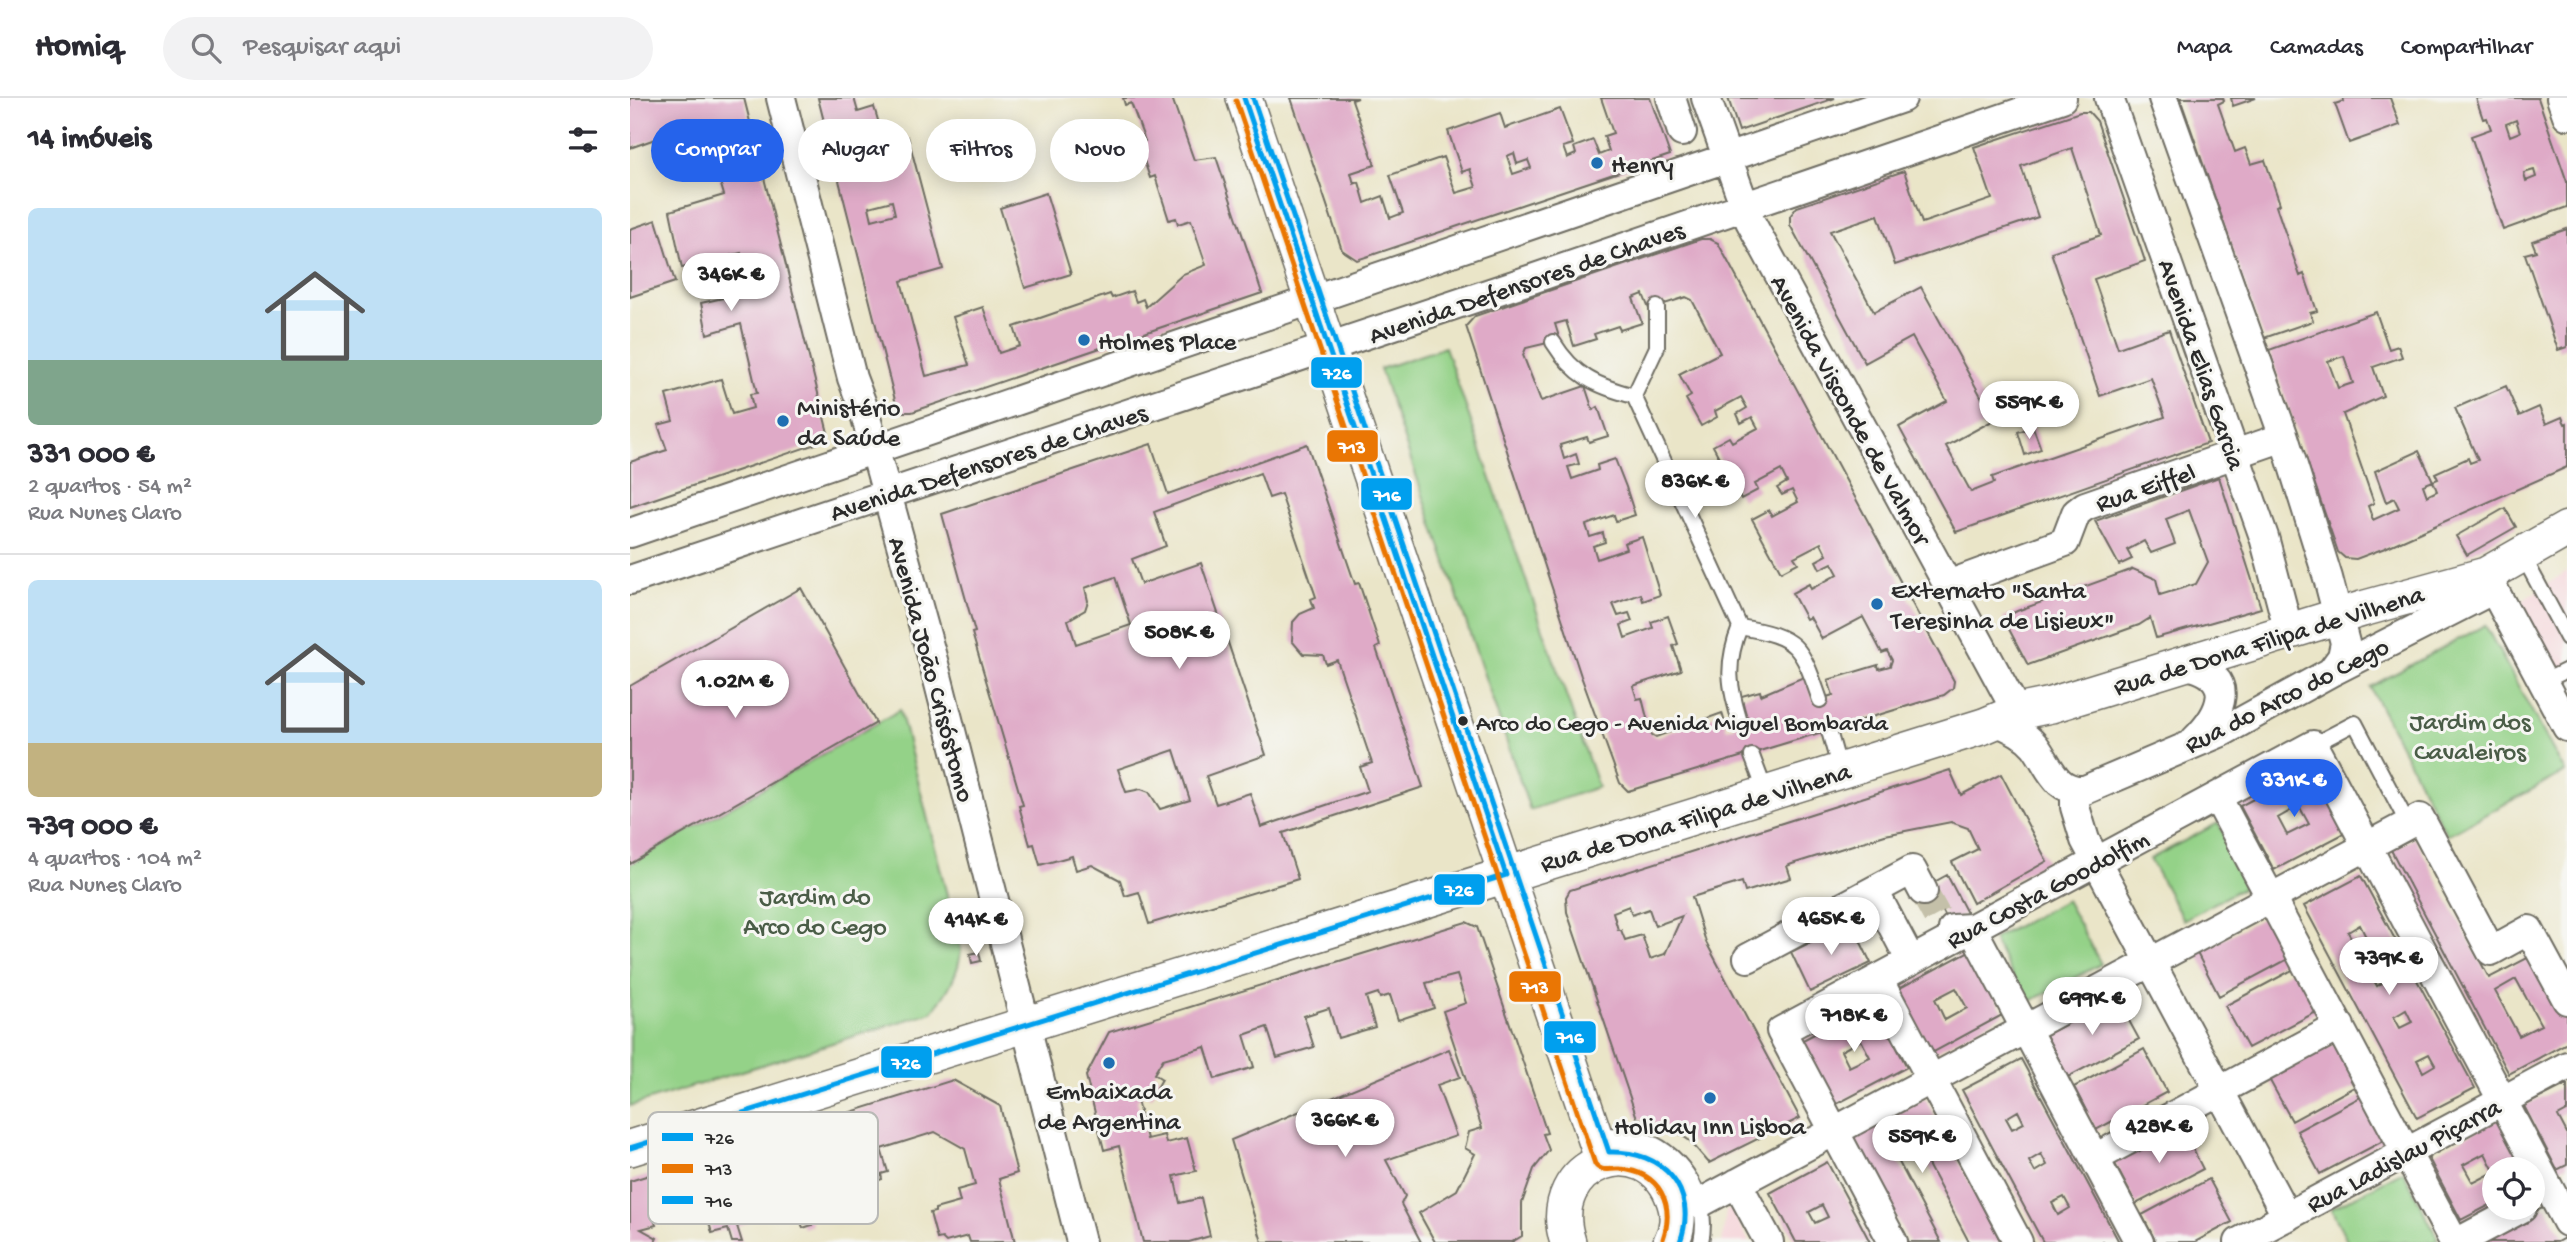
<!DOCTYPE html>
<html lang="pt">
<head>
<meta charset="utf-8">
<style>
  :root { --surface:#fff; --page:#f2f2f3; --text:#2b2b33; --muted:#7c7c81; --line:#e1e1e2; --accent:#2563eb }
  body { margin:0; font-family:"Gochi Hand",sans-serif; background:var(--page); color:var(--text); height:100vh; display:flex; flex-direction:column; font-size:26px; white-space:nowrap }
  * { box-sizing:border-box; margin:0 }
  p { font-size:23px; color:var(--muted) }
  .icon { flex:none; width:38px; height:38px; fill:none; stroke:currentColor; stroke-width:2; stroke-linecap:round; stroke-linejoin:round }
  .map { position:relative; flex:1; overflow:hidden }
  .sheet { display:flex; flex-direction:column; background:var(--surface); width:630px }
  .sheet>* { flex:none }
  .guide { position:absolute; left:21px; top:21px; width:665px; height:63px; display:flex; gap:14px }
  .tools { position:absolute; left:1852px; top:1059px; display:grid; gap:14px }
  .tools a { display:grid; place-items:center; width:63px; height:63px; border-radius:50%; background:var(--surface); box-shadow:0 4px 18px #0003; font-size:35px }
  .price { position:absolute; translate:-50% -60px; padding:0 16px; border-radius:24px; background:#fff; color:#222; font-size:23px; line-height:46px; filter:drop-shadow(0 2px 4px #0008) }
  .price::after { content:''; position:absolute; left:50%; top:42px; width:21px; height:16px; margin-left:-10px; background:inherit; clip-path:polygon(0 0,100% 0,50% 100%) }
  .price.active { background:var(--accent); color:#fff }
  ul { padding:0; list-style:none }
  li { display:grid; align-content:center; gap:14px; height:371px; padding:0 28px }
  li+li { border-top:2px solid var(--line) }
  li span { display:grid; place-items:center; height:217px; border-radius:10px; color:#555 }
  li>.icon { margin-inline-start:auto }
  span .icon { width:126px; height:126px; fill:#fffc; stroke-width:1 }
  li b { font-size:30px }
  h2 { display:flex; justify-content:space-between; align-items:center; height:84px; padding:0 28px; font-size:30px }
  .tag { padding:0 24px; border-radius:32px; background:var(--surface); box-shadow:0 4px 18px #0003; font-size:24px; line-height:63px }
  .tag.active { background:var(--accent); color:#fff }
  header { display:flex; align-items:center; gap:42px; box-sizing:border-box; height:98px; padding:0 35px; background:var(--surface); border-bottom:2px solid var(--line) }
  header strong { font-size:33px }
  nav { display:flex; gap:38px; margin-inline-start:auto; font-size:24px }
  .search { width:490px; height:63px; background:var(--page); display:flex; align-items:center; gap:18px; box-sizing:border-box; padding:0 24px; border-radius:38px; color:var(--muted); font-size:26px }
  main { display:flex; flex:1; min-height:0 }
  .map>svg:first-child { display:block }
</style>
</head>
<body>
<header>
<strong>Homiq</strong>
<div class="search"><svg class="icon" aria-label="search" viewBox="0 0 24 24"><circle cx="10" cy="10" r="6"/><path d="M15 15l6 6"/></svg>Pesquisar aqui</div>
<nav><a>Mapa</a><a>Camadas</a><a>Compartilhar</a></nav>
</header>
<main>
<section class="sheet">
<h2>14 imóveis<svg class="icon" aria-label="filters" viewBox="0 0 24 24"><path d="M4 7h16M4 17h16"/><circle cx="9" cy="7" r="2"/><circle cx="15" cy="17" r="2"/></svg></h2>
<ul>
<li><span style="background:linear-gradient(#bfe0f5 70%,#7fa58c 0)"><svg class="icon" aria-label="home" viewBox="0 0 24 24"><path d="M3 11l9-7 9 7M6 9v11h12V9"/></svg></span><div><b>331 000 €</b><p>2 quartos · 54 m²</p><p>Rua Nunes Claro</p></div></li>
<li><span style="background:linear-gradient(#bfe0f5 75%,#c2b280 0)"><svg class="icon" aria-label="home" viewBox="0 0 24 24"><path d="M3 11l9-7 9 7M6 9v11h12V9"/></svg></span><div><b>739 000 €</b><p>4 quartos · 104 m²</p><p>Rua Nunes Claro</p></div></li>
</ul>
</section>
<div class="map">
<svg width="1937" height="1144" viewBox="0 0 1937 1144">
  <rect width="100%" height="100%" fill="#f6f6f2"/>
  <filter id="ink" filterUnits="userSpaceOnUse"><feTurbulence type="fractalNoise" baseFrequency=".0143" numOctaves="2"/><feDisplacementMap in="SourceGraphic" scale="14" xChannelSelector="R" yChannelSelector="G"/><feConvolveMatrix kernelMatrix="1 2 1 2 8 2 1 2 1" color-interpolation-filters="sRGB"/></filter>
  <filter id="wash" filterUnits="userSpaceOnUse"><feTurbulence type="fractalNoise" baseFrequency=".00686" numOctaves="4" result="noise"/><feDisplacementMap in="SourceGraphic" scale="28" xChannelSelector="R" yChannelSelector="G"/><feGaussianBlur stdDeviation="1.57" result="paint"/><feColorMatrix in="noise" values="0 0 0 0 0 0 0 0 0 0 0 0 0 0 0 0 0 1.4 0 .05"/><feComposite in="paint" operator="in"/></filter>
  <g filter="url(#wash)">
    <rect width="100%" height="100%" fill="#eae5c8"/>
    <path fill="#f6cfd6" d="M1937,473V649L1868,519Z
      M1099,1111L1104,1115L1119,1144H1092L1096,1113Z"/>
    <path fill="#94d288" stroke="#607e5a" stroke-width="2" d="M815,249L968,689L900,712L750,271Z
      M1855,527L1935,674L1817,737L1740,589Z
      M270,612L331,852C329,876 317,895 302,914L0,1008V766Z
      M1588,725L1620,786L1553,822L1520,761Z
      M1436,802L1471,866L1397,905L1363,841Z
      M1773,1073L1808,1141L1803,1144H1718L1701,1111Z"/>
    <g id="blocks">
      <path fill="#dfaac7" fill-rule="evenodd" d="M0,0H114L198,335L189,345L0,409V364L37,352L28,327L43,323L36,297L91,281L102,316L123,310L120,296L127,295L111,226L77,236L71,205L119,194L111,155L52,170L40,113L94,97L72,24L0,50Z
        M188,0H224L228,14L244,9L250,29L239,32L243,46L225,53L228,60L249,55L247,47L278,39L313,171L271,183L296,278L339,267L323,219L353,209L369,255L390,248L384,229L480,196L482,200L502,193L506,204L513,201L516,209L553,176L576,167L561,122L548,126L546,120L539,122L525,78L520,80L508,45L515,43L501,5L495,7L493,0H542L564,62L586,59L632,195L282,314H272L266,306ZM262,103L265,116L242,122L239,109Z
        M661,0H728L722,2L745,67L721,75L724,86L729,84L735,105L753,98L760,120L773,115L760,77L813,59L826,95L846,89L840,71L832,74L818,33L870,15L875,30L930,11L943,46L933,49L937,60L946,56L944,49L963,42L969,57L979,53L974,38L983,35L971,0H1020L1040,57L727,162L712,152ZM884,55L887,66L898,62L901,70L883,76L877,58Z
        M1098,0H1205L1109,33Z
        M1550,0H1593L1594,3L1588,6L1605,54L1615,50L1621,66L1635,62L1650,106L1646,108L1670,178L1674,176L1687,213L1680,215L1683,223L1634,240Z
        M1601,0H1626L1603,8Z
        M1713,0H1760L1770,27L1719,45L1705,6L1714,3Z
        M1846,0H1908L1937,84V109L1873,132L1841,38L1861,31L1857,20L1853,21ZM1886,22L1890,34L1880,38L1876,26ZM1904,72L1906,79L1896,83L1894,75Z
        M1450,14H1459L1467,23L1515,163L1464,181L1488,250L1539,232L1578,345L1326,434L1269,329L1317,303L1282,239L1235,265L1160,127V118L1167,109L1274,73L1292,125L1362,101L1344,49ZM1442,50L1471,137L1421,154L1470,298L1521,280L1535,319L1362,379L1364,385L1341,394L1316,348L1364,322L1291,189L1244,214L1200,133L1248,117L1265,167L1408,119L1391,68Z
        M416,95L441,176L395,190L370,110Z
        M26,122L45,184L0,199V131Z
        M1937,131V249L1928,252L1895,156L1906,153L1902,143Z
        M1071,141H1080L1088,145L1324,583L1323,590L1314,597L998,693L990,685L951,578L836,228L845,218ZM1013,196L1019,211L1056,199L1062,202L1090,255L1049,276L1061,298L1056,301L1071,328L1087,319L1085,313L1111,299L1117,310L1107,316L1111,325L1122,319L1128,330L1102,344L1099,339L1083,348L1111,401L1128,392L1125,386L1151,372L1157,384L1147,390L1152,397L1162,392L1168,404L1142,418L1139,412L1122,421L1151,474L1168,465L1164,459L1191,445L1197,457L1186,463L1190,471L1202,465L1208,476L1181,491L1179,486L1162,495L1176,521L1180,519L1192,541L1233,519L1252,555L1257,553L1262,562L1260,568L1249,571L1248,567L1198,582L1203,597L1184,603L1176,578L1131,597L1130,593L1108,599L1105,628L1097,631L1092,615L1026,639L1021,636L1012,600L1007,601L1003,588L1051,572L1043,548L1048,546L1038,518L1021,524L1023,530L995,540L991,527L1002,523L999,515L988,518L983,506L1011,496L1013,503L1030,497L1012,439L994,445L996,451L967,461L963,448L975,444L973,435L960,439L956,427L984,417L986,423L1005,417L996,389L985,361L967,367L968,372L942,381L938,369L949,366L946,356L934,361L930,347L957,339L959,344L978,338L968,309L963,312L955,288L911,303L893,257L896,250L930,242L925,226L936,223L944,248L966,241L964,236L988,228L990,232L1012,225L1003,200Z
        M1746,214L1759,251L1768,248L1772,259L1743,269L1753,298L1713,316L1744,405L1738,408L1743,422L1769,410L1764,400L1756,404L1745,373L1789,353L1803,383L1793,387L1797,398L1807,393L1803,383L1808,381L1805,375L1838,360L1840,365L1848,362L1825,310L1876,288L1889,318L1909,309L1916,326L1932,319L1935,326L1937,325V369L1755,450L1726,461L1715,460L1708,454L1639,252ZM1714,258L1723,285L1708,290L1698,263Z
        M1403,329L1411,351L1395,357L1388,334Z
        M521,346L538,396L677,346L725,486L729,485L750,548L746,550L793,689L653,735L668,781L519,826L509,794L495,798L490,782L462,767L446,772L442,758L410,767L404,746L400,747L389,708L393,707L342,535L345,534L312,416ZM630,375L639,400L651,396L686,499L681,501L684,510L670,516L663,524L662,543L673,556L693,557L696,566L707,562L742,665L730,669L738,693L631,729L620,695L586,706L576,678L636,657L571,465L511,486L502,461L536,448L524,414ZM485,479L501,527L446,546L438,522L455,512L458,503L455,490ZM544,652L560,702L530,711L519,694L511,691L496,694L488,671Z
        M1589,379L1631,510L1526,540L1520,520L1509,527L1398,567L1373,520L1387,513L1503,471L1526,481L1530,497L1566,486L1578,464L1559,412L1536,421L1545,446L1521,455L1514,443L1497,452L1502,461L1489,467L1465,423Z
        M1875,410L1886,429L1837,457L1826,438Z
        M171,490L246,625L0,766V588Z
        M1683,670L1717,734L1644,772L1610,708ZM1669,708L1679,726L1657,737L1648,720Z
        M1320,672L1331,697L1371,676L1417,763L1343,805L1322,764L1348,751L1338,730L1321,724L1255,737L1162,766L1157,768L1161,780L1115,794L1112,784L1062,799L1076,844L1170,1020L1079,1065L1060,1043L1045,1033L1007,1020L937,814L936,799L940,792ZM999,808L1002,817L1019,811L1025,828L1052,818L1035,856L1020,861L1012,837L995,842L991,832H988L983,814Z
        M1785,740L1859,880L1905,856L1937,917V945L1879,976L1761,752ZM1886,881L1911,927L1889,938L1865,893Z
        M1317,777L1337,815L1319,825L1299,787Z
        M1731,778L1845,990L1787,1020L1674,808ZM1730,827L1736,839L1724,845L1718,834ZM1753,870L1759,881L1747,888L1741,877ZM1776,912L1782,924L1770,930L1764,919ZM1799,956L1805,967L1793,974L1787,962Z
        M1638,817L1660,860L1589,898L1567,855Z
        M836,824L847,829L917,1035L913,1036L919,1052L904,1071L892,1105V1138L882,1144H805L789,1115L827,1092L845,1056L835,1050L839,1034L852,1030L813,913L836,905L827,877L796,885L804,910L768,922L760,897L750,900L748,895L736,899L745,929L708,940L699,910L674,918L684,949L647,960L637,929L614,937L624,969L585,981L575,949L533,961L524,976L532,981L522,999L514,996L507,1002L517,1041L534,1037L536,1045L557,1040L566,1073L544,1078L550,1105L571,1100L580,1138L559,1144H513L489,1048L474,1052L456,978L479,934Z
        M1221,824L1241,865L1180,894L1161,854Z
        M1341,852L1374,916L1302,955L1268,891ZM1326,890L1337,910L1315,922L1305,901Z
        M349,854L351,863L342,865L340,856Z
        M1666,870L1688,913L1618,950L1595,908Z
        M1486,899L1509,941L1438,979L1416,937Z
        M1243,905L1277,969L1205,1007L1171,943ZM1231,942L1240,959L1219,969L1211,953Z
        M1706,945L1728,987L1662,1023L1639,981Z
        M819,951L830,979L807,987L826,1038L756,1062L775,1098L771,1106L791,1144H632L601,1042Z
        M1514,951L1537,994L1466,1032L1444,989Z
        M1391,961L1427,1028L1489,1144H1413L1368,1060L1332,992ZM1388,1013L1394,1025L1382,1031L1376,1020ZM1411,1056L1417,1067L1405,1074L1399,1063ZM1434,1099L1440,1110L1428,1117L1422,1105Z
        M323,982L370,1008L387,1075L369,1081L385,1144H340L338,1138L316,1144L312,1140L307,1141L300,1115L305,1114V1111L330,1104L327,1092L345,1087L335,1051L305,1034L251,1051L258,1074L251,1076L252,1081L229,1089L227,1084L220,1086L212,1061L180,1072L189,1102L175,1106L182,1127L173,1130L166,1109L152,1114L143,1084L111,1094L120,1124L107,1128L112,1144H102L98,1131L82,1135L74,1107L24,1121L26,1127L11,1131L27,1140L25,1144H0V1083Z
        M1937,986V1013L1928,1018L1937,1035V1067L1927,1072L1894,1008Z
        M1734,997L1757,1041L1690,1076L1667,1033Z
        M1295,1000L1371,1144H1339L1284,1040L1262,1051L1311,1144H1279L1223,1038Z
        M1870,1020L1897,1071H1863L1855,1055L1833,1067L1843,1085L1864,1074V1105L1831,1122L1798,1059Z
        M1551,1028L1573,1071L1506,1106L1484,1064Z
        M1197,1064L1229,1123L1240,1144H1166L1148,1110L1140,1095ZM1192,1107L1198,1119L1185,1125L1179,1114Z
        M1579,1081L1602,1124L1565,1144H1526L1512,1117Z
        M1916,1108L1934,1140L1927,1144H1849Z"/>
    </g>
  </g>
  <g filter="url(#ink)">
    <use href="#blocks" fill-opacity="0" stroke="#6e6c62" stroke-width="2"/>
    <g fill="none" stroke-linecap="round" stroke-linejoin="round">
      <path stroke="#c4c0a9" stroke-width="28" stroke-dasharray="28 14" stroke-linecap="butt" d="M1293,793L1314,831"/>
      <defs>
        <path id="service" d="M923,244C944,278 966,288 1004,298L1027,249V209
          M1004,298L1110,529C1168,539 1171,547 1190,602
          M1892,456L1937,540
          M1110,529C1095,567 1099,589 1111,627
          M1913,584L1937,572
          M1199,633L1210,672
          M1683,647L1725,625L1778,726
          M1122,658L1136,695
          M966,1037C981,1038 1001,1036 1015,1042C1055,1058 1080,1102 1071,1144"/>
        <path id="minor" d="M151,0L222,280L233,309L304,566L451,1144
          M1041,0L1052,34
          M1076,0L1120,123L1387,614
          M1479,0L1634,439L1659,534
          M1533,0L1654,339L1698,480L1715,545L1712,559L1701,574
          M1931,0L1937,17
          M0,435L1272,0
          M1856,477L1937,629
          M0,482L902,181L1432,0
          M1318,487L1435,444L1446,415L1455,408L1654,339
          M1557,567C1609,578 1592,615 1565,642
          M1368,624C1381,630 1395,636 1405,648C1420,668 1425,694 1455,692L1594,633L1701,574L1864,491
          M1445,693V709L1455,742L1657,1119
          M1587,699L1824,1144
          M1244,793L1281,863
          M1323,831L1342,830L1509,1144
          M1118,860L1282,772L1293,793
          M1248,881L1388,1144
          M1465,1060L1710,928
          M1107,1085L1139,1144
          M1046,1107L1072,1104L1790,720L1861,853L1899,832L1937,902
          M1263,1144L1151,933L1683,647L1937,1124
          M1609,1144L1937,968
          M1828,1144L1892,1110"/>
        <path id="tertiary" d="M614,0L973,1063
          M0,1050L1354,628L1387,614L1421,607L1732,511L1856,477L1937,431
          M938,1144C911,1064 1018,1026 1044,1102C1049,1115 1048,1132 1041,1144"/>
      </defs>
      <use href="#service" stroke="#6e6c62" stroke-width="18"/>
      <use href="#minor" stroke="#6e6c62" stroke-width="32"/>
      <use href="#tertiary" stroke="#6e6c62" stroke-width="38"/>
      <use href="#service" stroke="#fff" stroke-width="14"/>
      <use href="#minor" stroke="#fff" stroke-width="28"/>
      <use href="#tertiary" stroke="#fff" stroke-width="35"/>
      <defs>
        <path id="bus-1" d="M0,1050L876,777L614,0"/>
        <path id="bus-2" d="M606,3L965,1066C971,1075 980,1070 990,1071C1030,1074 1045,1106 1033,1141"/>
        <path id="bus-3" d="M623,0L979,1054C1033,1052 1069,1092 1050,1144"/>
      </defs>
      <use href="#bus-1" stroke="#f6f6f2" stroke-width="10"/>
      <use href="#bus-2" stroke="#f6f6f2" stroke-width="10"/>
      <use href="#bus-3" stroke="#f6f6f2" stroke-width="10"/>
      <use href="#bus-1" stroke="#009fee" stroke-width="5"/>
      <use href="#bus-2" stroke="#ea7604" stroke-width="5"/>
      <use href="#bus-3" stroke="#009fee" stroke-width="5"/>
    </g>
  </g>
  <g fill="#1f6fb2" stroke="#f6f6f2" stroke-width="2.5">
    <circle cx="967" cy="65" r="7"/>
    <circle cx="454" cy="242" r="7"/>
    <circle cx="153" cy="323" r="7"/>
    <circle cx="1247" cy="506" r="7"/>
    <circle cx="479" cy="965" r="7"/>
    <circle cx="1080" cy="1000" r="7"/>
  </g>
  <circle fill="#2b2b2b" stroke="#f6f6f2" stroke-width="2.5" cx="833" cy="623" r="6"/>
  <g text-anchor="middle" stroke-width="6" stroke-linejoin="round" paint-order="stroke">
    <g font-size="24" fill="#2b2b2b" stroke="#f6f6f2" text-anchor="start">
      <text x="846" y="632">Arco do Cego - Avenida Miguel Bombarda</text>
    </g>
    <g font-size="26" fill="#2b2b2b" stroke="#f6f6f2" text-anchor="start">
      <text x="981" y="74">Henry</text>
      <text x="468" y="251">Holmes Place</text>
      <text x="167" y="317">Ministério<tspan x="167" dy="30">da Saúde</tspan></text>
      <text x="1261" y="500">Externato "Santa<tspan x="1261" dy="30">Teresinha de Lisieux"</tspan></text>
      <text x="479" y="1001" text-anchor="middle">Embaixada<tspan x="479" dy="30">de Argentina</tspan></text>
      <text x="1080" y="1036" text-anchor="middle">Holiday Inn Lisboa</text>
    </g>
    <g font-size="26" fill="#2b2b2b" stroke="#f6f6f2">
      <text transform="translate(896 183) rotate(-19)" y="9">Avenida Defensores de Chaves</text>
      <text transform="translate(1573 266) rotate(71)" y="9">Avenida Elias Garcia</text>
      <text transform="translate(1222 311) rotate(61)" y="9">Avenida Visconde de Valmor</text>
      <text transform="translate(358 363) rotate(-18)" y="9">Avenida Defensores de Chaves</text>
      <text transform="translate(1515 388) rotate(-19)" y="9">Rua Eiffel</text>
      <text transform="translate(1638 541) rotate(-17)" y="9">Rua de Dona Filipa de Vilhena</text>
      <text transform="translate(303 571) rotate(75)" y="9">Avenida João Crisóstomo</text>
      <text transform="translate(1656 596) rotate(-27)" y="9">Rua do Arco do Cego</text>
      <text transform="translate(1065 718) rotate(-17)" y="9">Rua de Dona Filipa de Vilhena</text>
      <text transform="translate(1417 790) rotate(-28)" y="9">Rua Costa Goodolfim</text>
      <text transform="translate(1773 1056) rotate(-28)" y="9">Rua Ladislau Piçarra</text>
    </g>
    <g font-size="26" fill="#4a5d47" stroke="#f6f6f2">
      <text x="1840" y="631">Jardim dos<tspan x="1840" dy="30">Cavaleiros</tspan></text>
      <text x="185" y="806">Jardim do<tspan x="185" dy="30">Arco do Cego</tspan></text>
    </g>
  </g>
  <rect x="18" y="1014" width="230" height="112" rx="10" fill="#f6f6f2" stroke="#b9b9b6" stroke-width="2"/>
  <rect x="32" y="1035" width="31" height="8" fill="#009fee"/>
  <rect x="32" y="1066" width="31" height="9" fill="#ea7604"/>
  <rect x="32" y="1098" width="31" height="8" fill="#009fee"/>
  <g font-size="19" fill="#2b2b2b">
    <text x="75" y="1046">726</text>
    <text x="75" y="1077">713</text>
    <text x="75" y="1109">716</text>
  </g>
  <g stroke="#f6f6f2" stroke-width="2.5">
    <rect x="680" y="258" width="53" height="33" rx="7" fill="#009fee"/>
    <rect x="696" y="331" width="53" height="34" rx="7" fill="#ea7604"/>
    <rect x="730" y="379" width="53" height="34" rx="7" fill="#009fee"/>
    <rect x="803" y="775" width="53" height="33" rx="7" fill="#009fee"/>
    <rect x="878" y="872" width="54" height="33" rx="7" fill="#ea7604"/>
    <rect x="913" y="922" width="54" height="34" rx="7" fill="#009fee"/>
    <rect x="250" y="947" width="53" height="34" rx="7" fill="#009fee"/>
  </g>
  <g font-size="19" text-anchor="middle" font-weight="bold" fill="#fff">
    <text x="707" y="281">726</text>
    <text x="722" y="355">713</text>
    <text x="757" y="403">716</text>
    <text x="829" y="798">726</text>
    <text x="905" y="895">713</text>
    <text x="940" y="945">716</text>
    <text x="276" y="971">726</text>
  </g>
</svg>
<div class="tools">
<a><svg class="icon" aria-label="locate" viewBox="0 0 24 24"><circle cx="12" cy="12" r="6"/><path d="M12 2v4M12 18v4M2 12h4M18 12h4"/></svg></a>
</div>
<b class="price" style="left:101px;top:215px">346K €</b>
<b class="price" style="left:1399px;top:343px">559K €</b>
<b class="price" style="left:1065px;top:422px">836K €</b>
<b class="price" style="left:549px;top:573px">508K €</b>
<b class="price" style="left:105px;top:622px">1.02M €</b>
<b class="price active" style="left:1664px;top:721px">331K €</b>
<b class="price" style="left:1201px;top:859px">465K €</b>
<b class="price" style="left:346px;top:860px">414K €</b>
<b class="price" style="left:1759px;top:899px">739K €</b>
<b class="price" style="left:1462px;top:939px">699K €</b>
<b class="price" style="left:1224px;top:956px">718K €</b>
<b class="price" style="left:715px;top:1061px">366K €</b>
<b class="price" style="left:1529px;top:1067px">428K €</b>
<b class="price" style="left:1292px;top:1077px">559K €</b>
<div class="guide">
<a class="tag active">Comprar</a>
<a class="tag">Alugar</a>
<a class="tag">Filtros</a>
<a class="tag">Novo</a>
</div>
</div>
</main>
</body>
</html>
